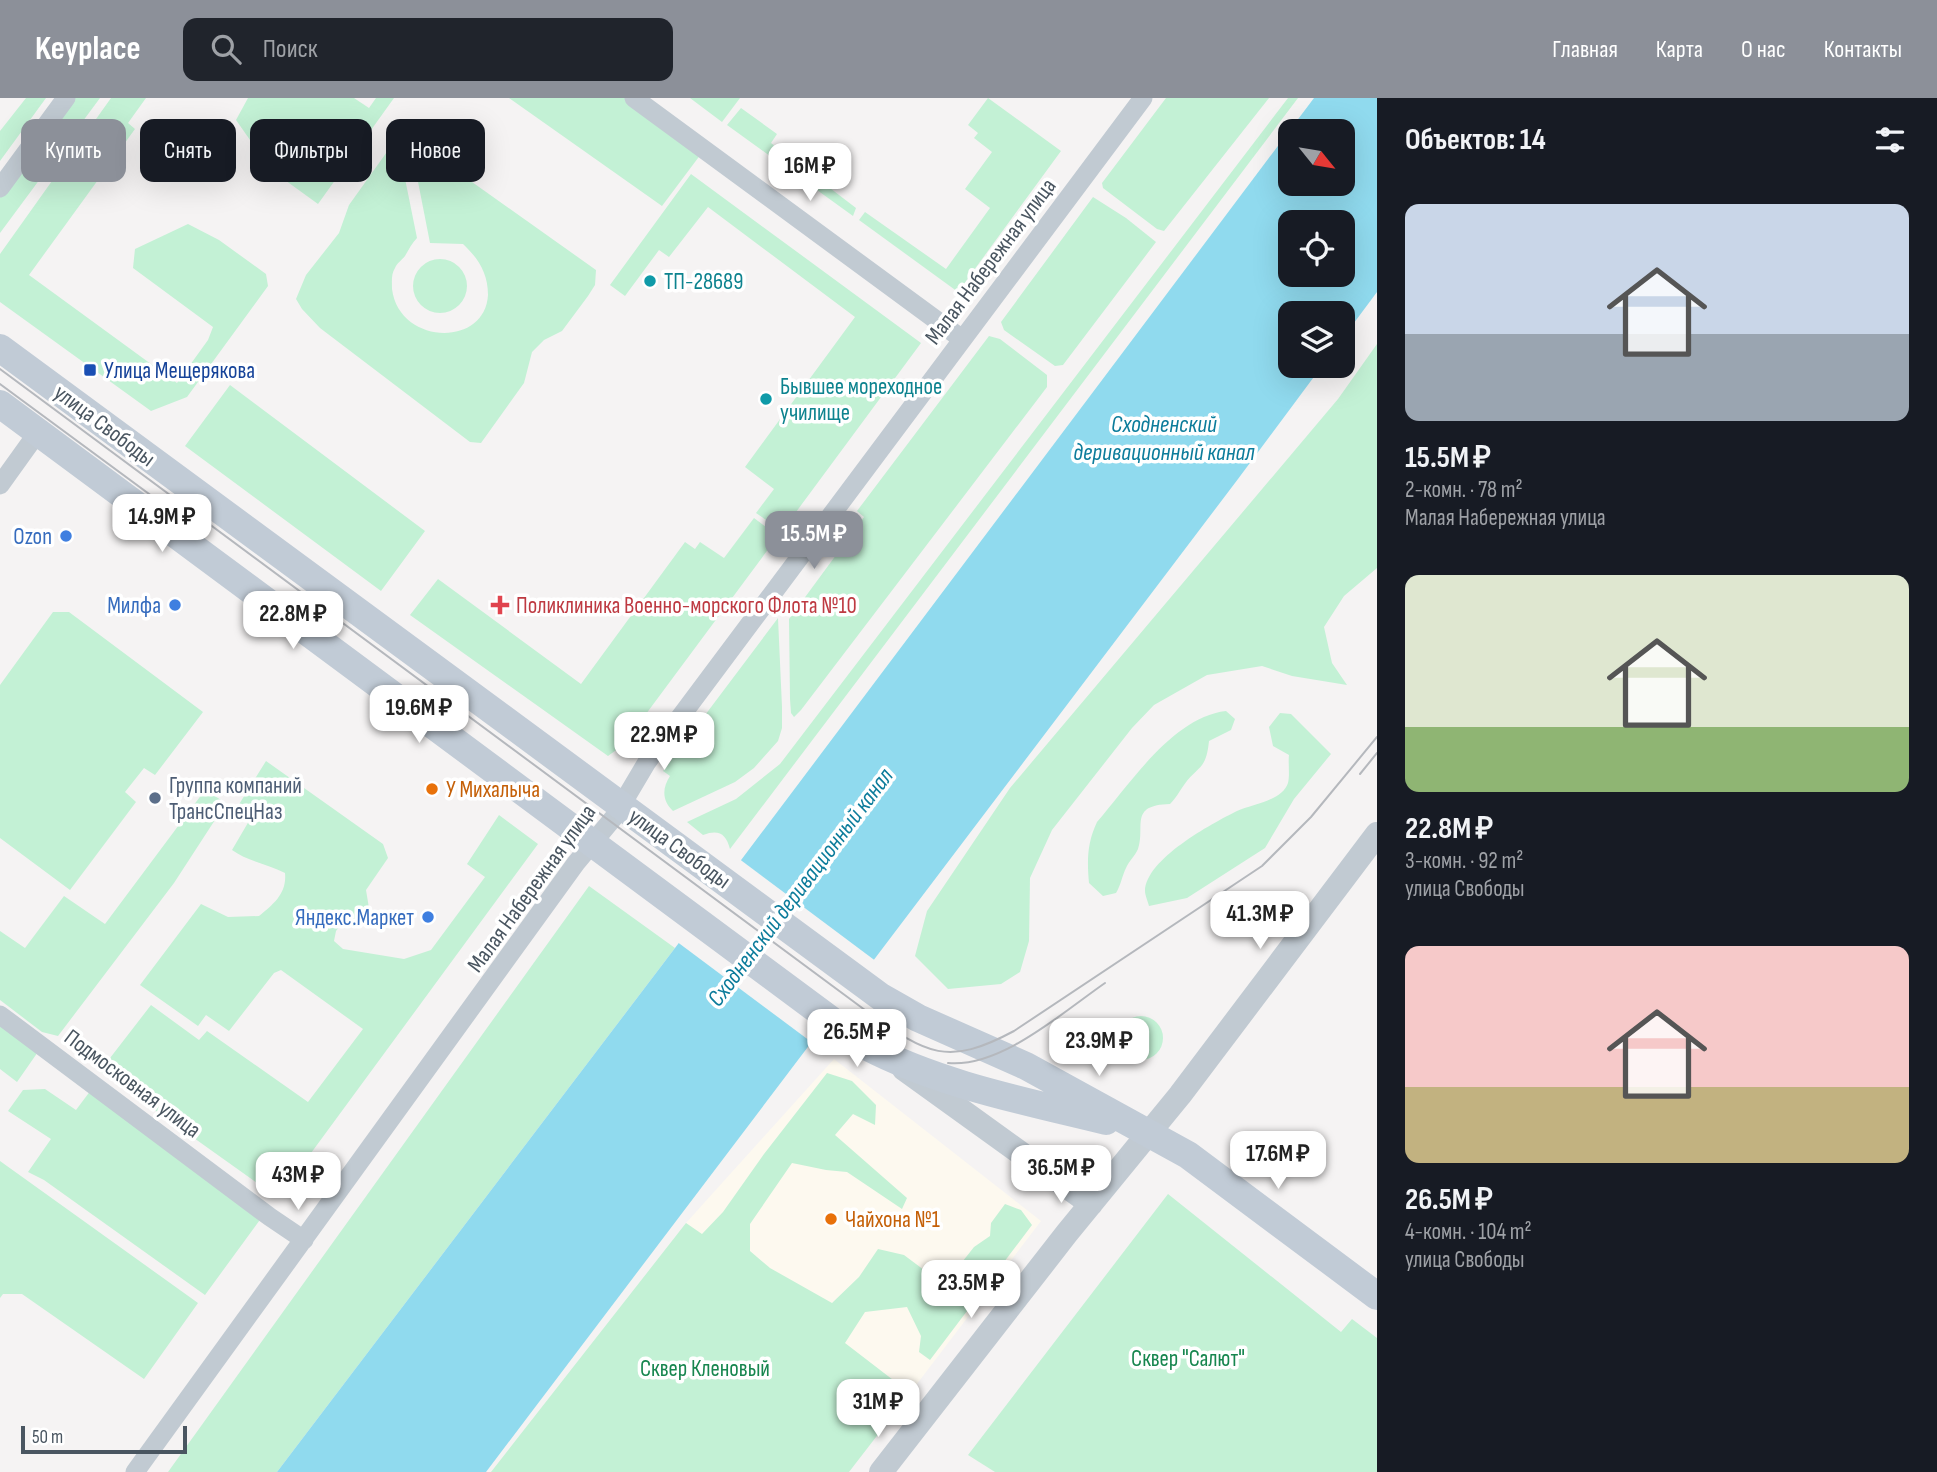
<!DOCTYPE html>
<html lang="ru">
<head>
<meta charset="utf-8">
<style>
  :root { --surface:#171b24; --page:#20242c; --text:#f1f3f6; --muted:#9ea1a6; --accent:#8c9099 }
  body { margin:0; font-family:"Sofia Sans Condensed",sans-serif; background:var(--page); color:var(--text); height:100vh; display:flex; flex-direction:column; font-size:26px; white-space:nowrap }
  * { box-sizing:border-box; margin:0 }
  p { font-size:23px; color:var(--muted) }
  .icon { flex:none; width:38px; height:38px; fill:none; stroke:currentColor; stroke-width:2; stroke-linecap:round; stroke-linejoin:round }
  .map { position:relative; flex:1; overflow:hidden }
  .sheet { display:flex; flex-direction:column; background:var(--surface); width:560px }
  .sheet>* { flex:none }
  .top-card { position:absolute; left:21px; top:21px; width:665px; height:63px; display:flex; gap:14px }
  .needle { width:46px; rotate:120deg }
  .tools { position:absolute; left:1278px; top:21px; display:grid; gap:14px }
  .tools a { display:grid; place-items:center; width:77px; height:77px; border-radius:14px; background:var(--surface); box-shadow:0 7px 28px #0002; font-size:35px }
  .scale { position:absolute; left:21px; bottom:18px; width:166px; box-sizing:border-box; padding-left:7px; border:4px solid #4a5661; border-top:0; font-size:19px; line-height:24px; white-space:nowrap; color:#4a5661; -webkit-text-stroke:5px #fff; paint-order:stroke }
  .price { position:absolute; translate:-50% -60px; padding:0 16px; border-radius:14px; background:#fff; color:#222; font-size:23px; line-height:46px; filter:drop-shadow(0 2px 4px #0008) }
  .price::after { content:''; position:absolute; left:50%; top:42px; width:21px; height:16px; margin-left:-10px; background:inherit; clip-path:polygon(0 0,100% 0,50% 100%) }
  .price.selected { background:var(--accent); color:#fff }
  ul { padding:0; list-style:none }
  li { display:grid; align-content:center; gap:14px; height:371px; padding:0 28px }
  li span { display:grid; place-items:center; height:217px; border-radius:14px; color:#555 }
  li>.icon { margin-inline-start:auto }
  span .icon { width:126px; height:126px; fill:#fffc; stroke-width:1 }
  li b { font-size:30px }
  h2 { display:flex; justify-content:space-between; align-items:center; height:84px; padding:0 28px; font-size:30px }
  .chip { padding:0 24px; border-radius:14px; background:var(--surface); box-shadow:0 7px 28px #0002; font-size:24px; line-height:63px }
  .chip.selected { background:var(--accent); color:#fff }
  header { display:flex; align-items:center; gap:42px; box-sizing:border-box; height:98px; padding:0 35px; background:var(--accent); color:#fff }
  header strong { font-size:33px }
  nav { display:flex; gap:38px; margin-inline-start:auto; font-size:24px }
  .search { width:490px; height:63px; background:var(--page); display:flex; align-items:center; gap:18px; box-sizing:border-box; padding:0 24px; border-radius:14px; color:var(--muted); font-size:26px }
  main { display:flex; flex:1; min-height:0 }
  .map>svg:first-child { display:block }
</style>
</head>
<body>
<header>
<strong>Keyplace</strong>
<div class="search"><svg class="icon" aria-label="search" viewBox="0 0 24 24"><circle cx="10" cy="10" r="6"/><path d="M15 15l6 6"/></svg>Поиск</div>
<nav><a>Главная</a><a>Карта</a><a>О нас</a><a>Контакты</a></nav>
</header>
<main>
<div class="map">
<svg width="1377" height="1374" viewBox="0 0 1377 1374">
  <rect width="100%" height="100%" fill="#f5f3f3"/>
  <path fill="#fdf9ef" d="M834,961L1041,1123L910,1295L686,1125Z"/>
  <path fill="#c3f1d5" d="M26,0H46L0,63V33Z
    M70,0H100L0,135V96Z
    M111,0H146L128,25L135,31L29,177L177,285L208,242L213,229L133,170L135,151L188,126L219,142L266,176L268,188L187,299L151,313L0,204V156Z
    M248,0H354L369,10L376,0H394L318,106L271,72L236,22Z
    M509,0H634L704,52L662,108Z
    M690,0H740L722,24Z
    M988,0L1061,53L958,194L859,122L865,114L946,171L990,110L965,91L992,54L974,40L978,35L968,27Z
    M1166,0H1269L1164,133L1157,131L1103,90L1102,85Z
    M1288,0H1298L730,751C726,736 719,731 703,737L687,724L736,701L780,666Z
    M741,10L777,36L771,45L856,110L853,118L727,27Z
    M398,46L417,140C412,145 409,151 405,158C402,162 397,165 395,170C391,176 392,184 392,191C399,247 485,250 488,197C488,175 478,160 463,146L430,145L411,48L434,57L596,172L595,187L588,198L562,233L544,242L532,254L524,285L481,345L470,344L320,230L302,211L296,201L306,177L339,135L349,107L389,51Z
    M691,76L921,245L782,433L756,415L774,391L745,369L855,219L708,109L669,159L659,152L625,198L610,187Z
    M1093,99L1126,120L1156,144L1063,267L1055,268L1004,232L1001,224Z
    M413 188a27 27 0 1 1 54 0a27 27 0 1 1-54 0Z
    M989,238L1000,241L1047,277V289L801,612L794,619L791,615L790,601L789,521L864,419L857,413Z
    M1377,246V470L1344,498L1324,529L1332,565L1347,587L1292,578L1262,568L1207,577L1154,607L1132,630L1052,732L1030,780L1029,843L1020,874L1001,886L948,891L915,858L927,813L1010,690L1338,301Z
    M230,287L425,433L381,493L185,348Z
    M754,420L778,438L623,647L608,658L410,517L438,481L581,586L685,444L695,451L700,444L724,460Z
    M53,514H69L203,614L155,677L144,670L125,694L136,704L70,792L0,740V587Z
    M778,520L782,609V630L778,643L754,670L735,684L673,713C662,703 662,690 670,678L663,673Z
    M1226,613L1235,621L1231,632L1209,643C1206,673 1198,667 1184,687C1179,694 1176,700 1170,706C1128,707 1146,729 1138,751C1135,758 1129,763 1126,770C1122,778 1121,787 1116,795L1103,798L1089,785C1087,763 1087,745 1097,724C1130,686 1173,619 1226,613Z
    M1280,615L1291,616L1331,656L1294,701L1265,750L1187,800L1149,808C1148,804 1145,797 1145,793C1146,761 1211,726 1237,713C1252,706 1282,703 1288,685C1290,677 1288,665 1289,657L1273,648L1269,629Z
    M266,663L383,746L388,760L366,792L370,816L359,829L343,824L336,833L334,843L343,851L404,861L431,852L485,779L467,766L499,717L538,746L278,1100L100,973L151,907L199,942L207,933L308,1004L363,931L281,872L274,875L229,933L206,917L198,928L140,887L201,806L228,819L259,818C274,806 287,795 285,775C267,766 247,763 232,752L249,723L238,708Z
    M205,692L226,705L174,785L58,938L42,934L0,902V833L25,850L64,798L105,826Z
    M589,788L675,850L277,1374H168Z
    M1119 940a22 22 0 1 1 44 0a22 22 0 1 1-44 0Z
    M0,922L40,951L17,984L0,971Z
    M827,975L852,983L876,1007L875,1027L853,1016L835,1037L907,1100L902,1111L847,1074L826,1072L792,1065L750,1126V1153L770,1170L832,1205L859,1179L878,1151L904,1157L944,1187L974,1149L990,1138L991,1125L1005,1106L1021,1112L1032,1127L930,1262L919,1254L921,1238L907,1209L865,1214L845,1245L910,1295L849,1374H491L686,1125L702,1136L723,1114L764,1056Z
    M45,991L76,1012L91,992L262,1119L205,1197L44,1082L28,1074L51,1041L8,1013L23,992Z
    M0,1063L198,1205L144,1281L22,1196H3L0,1200Z
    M1168,1096L1341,1234L1352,1221L1377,1240V1374H995L968,1357Z"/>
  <path fill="#90daee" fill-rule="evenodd" d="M1314,0H1377V194L1342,241V215H1290V268H1322L1238,381L486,1374H277L675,850ZM1290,33H1342V86H1290ZM1290,124H1342V177H1290Z"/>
  <path fill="#f5f3f3" d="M738,760L877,864L814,946L676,843Z"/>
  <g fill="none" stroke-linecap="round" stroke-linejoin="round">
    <path stroke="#c1cad2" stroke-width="19" d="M634,0L962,241
      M0,90L66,0
      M0,387L38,334
      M0,917L270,1119L304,1142
      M135,1374L576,765L615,718L647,664L678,622L1143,0"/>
    <path stroke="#c1cad2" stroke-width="24" d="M904,971L1091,1106
      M881,1374L1067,1135L1180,997L1377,736"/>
    <path stroke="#c1cbd6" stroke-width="28" d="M0,250L881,899L918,920L1026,968L1188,1057L1377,1198
      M0,306L866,948C941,987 1025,1003 1106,1023"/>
    <path stroke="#b5b8bd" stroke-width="2" d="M0,271L869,915C927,956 947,969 1014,933L1262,768L1311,719L1377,639
      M0,286L183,421
      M1360,676L1377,655
      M948,965C1001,970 1063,914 1105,885"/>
  </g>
  <g fill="#0f9aa8" stroke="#fff" stroke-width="2.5">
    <circle cx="650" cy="183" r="7"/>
    <circle cx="766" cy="301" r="7"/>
  </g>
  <rect fill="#1a4fb4" stroke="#fff" stroke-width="2.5" x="83" y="265" width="14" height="14" rx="3.5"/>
  <g fill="#3f7fe0" stroke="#fff" stroke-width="2.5">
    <circle cx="66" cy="438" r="7"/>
    <circle cx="175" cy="507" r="7"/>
    <circle cx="428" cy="819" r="7"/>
  </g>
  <path fill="#e0444e" stroke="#fff" stroke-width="2.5" d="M496.5 496.5h7v7h7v7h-7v7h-7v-7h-7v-7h7z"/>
  <g fill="#e8710a" stroke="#fff" stroke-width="2.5">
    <circle cx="432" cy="691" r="7"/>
    <circle cx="831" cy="1121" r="7"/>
  </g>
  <circle fill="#5c6f8a" stroke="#fff" stroke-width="2.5" cx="155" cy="700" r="7"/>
  <g text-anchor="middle" stroke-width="7" stroke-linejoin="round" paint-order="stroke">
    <g font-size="23" fill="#4a5661" stroke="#fff">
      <text transform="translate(990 163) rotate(-53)" y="8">Малая Набережная улица</text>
      <text transform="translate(105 327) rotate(37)" y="8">улица Свободы</text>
      <text transform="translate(680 750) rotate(36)" y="8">улица Свободы</text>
      <text transform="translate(531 790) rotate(-54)" y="8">Малая Набережная улица</text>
      <text transform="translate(133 985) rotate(37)" y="8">Подмосковная улица</text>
    </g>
    <g font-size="23" fill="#0d838f" stroke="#fff" text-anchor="start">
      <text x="664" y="191">ТП-28689</text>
      <text x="780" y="296">Бывшее мореходное<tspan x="780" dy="26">училище</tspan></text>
    </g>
    <g font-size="23" fill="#164399" stroke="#fff" text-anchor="start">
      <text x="104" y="280">Улица Мещерякова</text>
    </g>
    <g font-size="23" fill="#366cbe" stroke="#fff" text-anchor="end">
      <text x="52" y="446">Ozon</text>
      <text x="161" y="515">Милфа</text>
      <text x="414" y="827">Яндекс.Маркет</text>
    </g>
    <g font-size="23" fill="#be3a42" stroke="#fff" text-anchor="start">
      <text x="516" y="515">Поликлиника Военно-морского Флота №10</text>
    </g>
    <g font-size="23" fill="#4e5e75" stroke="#fff" text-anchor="start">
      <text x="169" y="695">Группа компаний<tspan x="169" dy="26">ТрансСпецНаз</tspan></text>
    </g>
    <g font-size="23" fill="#c56008" stroke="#fff" text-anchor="start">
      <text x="446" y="699">У Михалыча</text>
      <text x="845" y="1129">Чайхона №1</text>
    </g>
    <g font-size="23" fill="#17864f" stroke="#fff">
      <text x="1188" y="1268">Сквер "Салют"</text>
      <text x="705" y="1278">Сквер Кленовый</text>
    </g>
    <g font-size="24" font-style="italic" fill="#0c7c9b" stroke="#fff">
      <text x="1164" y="334">Сходненский<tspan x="1164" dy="28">деривационный канал</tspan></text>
      <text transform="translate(800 789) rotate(-53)" y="8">Сходненский деривационный канал</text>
    </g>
  </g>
</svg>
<div class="tools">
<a><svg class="needle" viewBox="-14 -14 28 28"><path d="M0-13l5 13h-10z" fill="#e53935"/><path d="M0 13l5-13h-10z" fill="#9ea1a6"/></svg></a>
<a><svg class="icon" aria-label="locate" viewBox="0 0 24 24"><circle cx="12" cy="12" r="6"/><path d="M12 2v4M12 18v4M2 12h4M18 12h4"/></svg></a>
<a><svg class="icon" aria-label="layers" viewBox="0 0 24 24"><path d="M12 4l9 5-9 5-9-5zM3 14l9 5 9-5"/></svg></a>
</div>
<div class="scale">50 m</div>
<b class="price" style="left:810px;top:105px">16M ₽</b>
<b class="price" style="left:162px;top:456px">14.9M ₽</b>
<b class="price selected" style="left:814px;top:473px">15.5M ₽</b>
<b class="price" style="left:293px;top:553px">22.8M ₽</b>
<b class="price" style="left:419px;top:647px">19.6M ₽</b>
<b class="price" style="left:664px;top:674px">22.9M ₽</b>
<b class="price" style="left:1260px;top:853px">41.3M ₽</b>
<b class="price" style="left:857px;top:971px">26.5M ₽</b>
<b class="price" style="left:1099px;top:980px">23.9M ₽</b>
<b class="price" style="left:1278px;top:1093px">17.6M ₽</b>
<b class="price" style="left:1061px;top:1107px">36.5M ₽</b>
<b class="price" style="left:298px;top:1114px">43M ₽</b>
<b class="price" style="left:971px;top:1222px">23.5M ₽</b>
<b class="price" style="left:878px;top:1341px">31M ₽</b>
<div class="top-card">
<a class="chip selected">Купить</a>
<a class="chip">Снять</a>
<a class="chip">Фильтры</a>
<a class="chip">Новое</a>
</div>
</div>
<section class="sheet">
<h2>Объектов: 14<svg class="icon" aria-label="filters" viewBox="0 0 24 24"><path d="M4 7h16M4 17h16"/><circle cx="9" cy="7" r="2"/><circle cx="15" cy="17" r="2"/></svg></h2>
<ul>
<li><span style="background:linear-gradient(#c9d6e8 60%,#9aa5b1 0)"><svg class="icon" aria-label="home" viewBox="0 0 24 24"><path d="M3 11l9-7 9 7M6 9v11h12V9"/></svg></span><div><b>15.5M ₽</b><p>2-комн. · 78 m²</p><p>Малая Набережная улица</p></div></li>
<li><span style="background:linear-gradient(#dfe7d0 70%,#8fb573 0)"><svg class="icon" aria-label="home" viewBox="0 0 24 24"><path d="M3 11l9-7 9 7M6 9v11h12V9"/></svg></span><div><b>22.8M ₽</b><p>3-комн. · 92 m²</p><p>улица Свободы</p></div></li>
<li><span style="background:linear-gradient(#f6c9c9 65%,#c2b280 0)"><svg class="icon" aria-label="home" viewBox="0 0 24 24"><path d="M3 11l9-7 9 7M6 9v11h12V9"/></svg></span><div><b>26.5M ₽</b><p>4-комн. · 104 m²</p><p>улица Свободы</p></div></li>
</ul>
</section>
</main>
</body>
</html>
